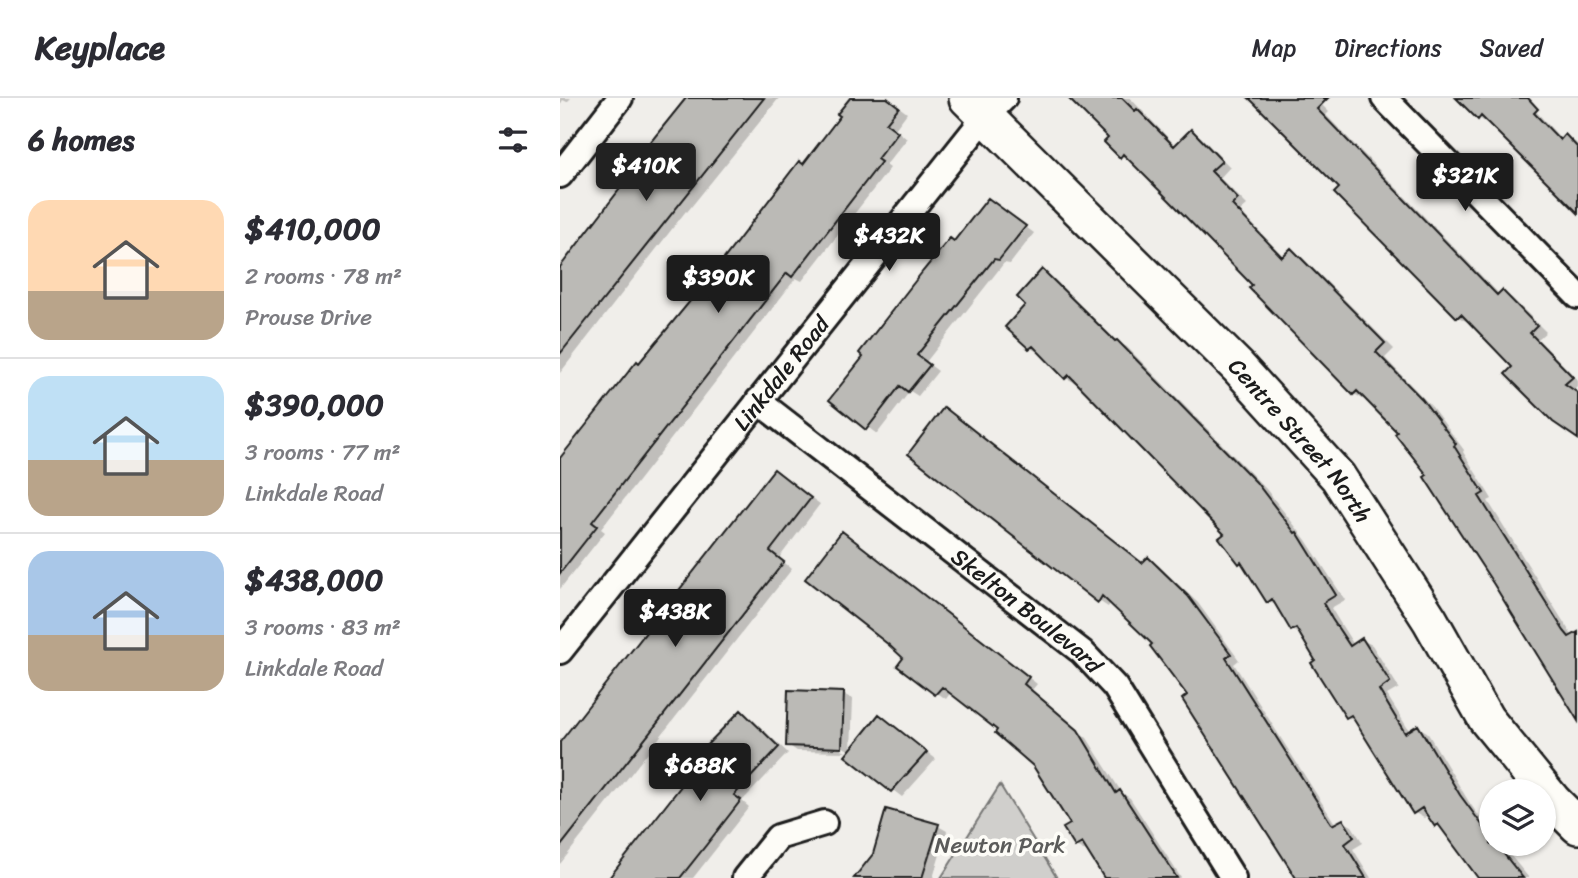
<!DOCTYPE html>
<html lang="en">
<head>
<meta charset="utf-8">
<style>
  :root { --surface:#fff; --page:#f7f7f7; --text:#2b2b33; --muted:#7c7c81; --line:#e1e1e2; --accent:#1c1c1c }
  body { margin:0; font-family:Sriracha,sans-serif; background:var(--page); color:var(--text); height:100vh; display:flex; flex-direction:column; font-size:26px; white-space:nowrap }
  * { box-sizing:border-box; margin:0 }
  p { font-size:23px; color:var(--muted) }
  .icon { flex:none; width:38px; height:38px; fill:none; stroke:currentColor; stroke-width:2; stroke-linecap:round; stroke-linejoin:round }
  .map { position:relative; flex:1; overflow:hidden }
  .panel { display:flex; flex-direction:column; background:var(--surface); width:560px }
  .panel>* { flex:none }
  .controls { position:absolute; left:919px; top:681px; display:grid; gap:14px }
  .controls a { display:grid; place-items:center; width:77px; height:77px; border-radius:50%; background:var(--surface); box-shadow:0 2px 5px #0004; font-size:35px }
  .price { position:absolute; translate:-50% -60px; padding:0 16px; border-radius:7px; background:var(--accent); color:#fff; font-size:23px; line-height:46px; filter:drop-shadow(0 2px 4px #0008) }
  .price::after { content:''; position:absolute; left:50%; top:42px; width:21px; height:16px; margin-left:-10px; background:inherit; clip-path:polygon(0 0,100% 0,50% 100%) }
  .price.active { background:#222; color:#fff }
  ul { padding:0; list-style:none }
  li { display:flex; align-items:center; gap:21px; height:175px; padding:0 28px }
  li+li { border-top:2px solid var(--line) }
  li span { display:grid; place-items:center; flex:none; width:196px; height:140px; border-radius:21px; color:#555 }
  li>.icon { margin-inline-start:auto }
  span .icon { width:84px; height:84px; fill:#fffc; stroke-width:1 }
  li b { font-size:30px }
  h2 { display:flex; justify-content:space-between; align-items:center; height:84px; padding:0 28px; font-size:30px }
  header { display:flex; align-items:center; gap:42px; box-sizing:border-box; height:98px; padding:0 35px; background:var(--surface); border-bottom:2px solid var(--line) }
  header strong { font-size:33px }
  nav { display:flex; gap:38px; margin-inline-start:auto; font-size:24px }
  main { display:flex; flex:1; min-height:0 }
  .map>svg:first-child { display:block }
</style>
</head>
<body>
<header>
<strong>Keyplace</strong>
<nav><a>Map</a><a>Directions</a><a>Saved</a></nav>
</header>
<main>
<section class="panel">
<h2>6 homes<svg class="icon" aria-label="filters" viewBox="0 0 24 24"><path d="M4 7h16M4 17h16"/><circle cx="9" cy="7" r="2"/><circle cx="15" cy="17" r="2"/></svg></h2>
<ul>
<li><span style="background:linear-gradient(#ffd9b3 65%,#b9a48a 0)"><svg class="icon" aria-label="home" viewBox="0 0 24 24"><path d="M3 11l9-7 9 7M6 9v11h12V9"/></svg></span><div><b>$410,000</b><p>2 rooms · 78 m²</p><p>Prouse Drive</p></div></li>
<li><span style="background:linear-gradient(#bfe0f5 60%,#b9a48a 0)"><svg class="icon" aria-label="home" viewBox="0 0 24 24"><path d="M3 11l9-7 9 7M6 9v11h12V9"/></svg></span><div><b>$390,000</b><p>3 rooms · 77 m²</p><p>Linkdale Road</p></div></li>
<li><span style="background:linear-gradient(#a9c7e8 60%,#b9a48a 0)"><svg class="icon" aria-label="home" viewBox="0 0 24 24"><path d="M3 11l9-7 9 7M6 9v11h12V9"/></svg></span><div><b>$438,000</b><p>3 rooms · 83 m²</p><p>Linkdale Road</p></div></li>
</ul>
</section>
<div class="map">
<svg width="1018" height="780" viewBox="0 0 1018 780">
  <rect width="100%" height="100%" fill="#f0eeea"/>
  <filter id="ink" filterUnits="userSpaceOnUse"><feTurbulence type="fractalNoise" baseFrequency=".0143" numOctaves="2"/><feDisplacementMap in="SourceGraphic" scale="14" xChannelSelector="R" yChannelSelector="G"/><feConvolveMatrix kernelMatrix="1 2 1 2 8 2 1 2 1" color-interpolation-filters="sRGB"/></filter>
  <g filter="url(#ink)">
    <path fill="#d0cfcc" stroke="#767674" stroke-width="2" d="M440,687L497,780H381Z"/>
    <path fill="#0003" d="M0,0H11L7,4L3,2L0,7Z
      M127,0H219L127,114L126,113L0,275V171L35,127Z
      M292,0H327L347,15L335,31L347,41L326,67L330,70L242,183L236,180L41,431L45,434L0,491V363L244,68L283,18Z
      M512,0H570L616,48L631,33L641,39L670,69L660,80L687,107L680,113L724,159L732,152L741,158L834,251L825,260L872,309L904,352L903,354L932,401L928,403L1013,539L1018,536V619L870,377L839,334L805,299L803,301L794,296L694,187L572,63L561,58L550,40Z
      M686,0H755L769,14L766,17L940,197L943,194L952,200L986,234L978,241L1018,282V288L1013,293L1018,296V339L910,222L908,224L898,219L777,95L782,90L694,2L692,4Z
      M899,0H964L1002,42L1006,39L1015,44L1018,47V112L930,24L928,26L919,20Z
      M429,102L474,135L450,166L444,165L366,264L378,273L358,298L350,293L317,336L271,302Z
      M482,173L492,179L559,245L567,249L706,391L746,442L785,502L771,510L782,528L794,547L802,542L812,547L839,590L827,597L850,634L858,629L867,634L909,704L931,735V746H941L969,780H920L885,732L876,727L869,717L864,720L855,715L798,625L787,619L743,538L732,532L719,509L708,503L685,468L680,465L667,436L518,283L516,285L506,280L481,254L480,255L470,250L468,207Z
      M394,317L584,466L588,461L598,467L638,505L679,562L674,566L776,727L783,723L792,728L803,745L793,751L811,780H738L630,598L595,546L551,504L548,509L539,503Z
      M214,373L260,406L219,460L232,471L0,766V646Z
      M282,435L477,586L472,592L527,640L562,695L570,700L621,780H546L528,752L525,753L516,748L512,727L474,667L440,632L391,594L386,601L339,568L345,560Z
      M283,596L293,601L291,653L319,618L376,661L342,699L288,658L290,653L275,644L273,647L286,654L237,653L228,647Z
      M181,614L191,620L228,655L182,703L189,709L133,780H50Z
      M378,728L387,733L373,780H361Z"/>
    <path fill="#bbbab6" stroke="#1c1c1c" stroke-width="2" d="M126,0H204L0,256V169L72,75L68,72Z
      M290,0H327L339,9L326,25L338,34L317,61L321,64L232,179L227,175L32,424L37,428L0,475V360L77,263L79,265L150,179L239,63L243,66L280,18L277,16Z
      M508,0H562L575,13L577,11L614,48L631,31L662,63L651,73L678,101L672,107L722,159L731,150L825,245L816,254L862,301L896,346L894,348L924,395L919,398L1004,533L1009,539L1018,534V623L933,485L864,379L867,377L835,336L837,334L797,293L793,297L689,190L692,187L615,108L563,56L560,60L544,44L548,40Z
      M689,0H768L757,11L937,197L942,192L977,228L970,235L1013,279L1005,286L1018,295V341L993,324L945,276L952,269L901,216L897,220L774,95L779,90Z
      M896,0H968L978,11L974,15L1000,42L1005,36L1018,50V115L921,18L918,22Z
      M428,100L466,128L439,162L434,161L357,257L370,267L348,294L340,288L306,332L269,302L303,259L299,255L363,173L390,140L394,143Z
      M482,171L555,243L557,242L696,384L735,435L737,434L776,497L763,505L772,521L790,548L802,540L830,584L819,592L845,635L858,627L900,697L931,739V746H936L963,780H918L878,726L875,729L862,710L853,716L791,617L786,620L751,565L755,562L736,530L731,533L712,501L707,505L681,464L679,466L659,440L664,436L509,277L505,281L473,248L469,251L445,229L465,207L457,199Z
      M384,309L582,465L588,459L628,498L671,556L666,560L772,727L783,721L794,739L785,746L806,780H736L622,601L627,597L590,548L592,546L542,498L538,505L348,356Z
      M214,371L251,400L210,453L224,464L0,749V644Z
      M282,433L469,579L464,586L518,632L556,695L560,692L617,780H544L522,745L515,749L503,730L510,726L473,668L435,635L437,632L382,589L375,597L337,568L343,560L329,547L245,481Z
      M228,592L284,594L282,650L226,648Z
      M181,612L219,649L174,697L181,702L147,746L120,780H49L143,660L138,656Z
      M319,616L367,654L331,694L285,658Z
      M326,711L379,726L362,780H294L313,756Z"/>
    <g fill="none" stroke-linecap="round" stroke-linejoin="round">
      <defs>
        <g id="street">
          <path d="M824,0L1018,198"/>
          <path d="M0,77L60,0"/>
          <path id="s1" d="M198,303L522,554L555,589L673,780"/>
          <path id="s2" d="M0,553L425,19L444,0"/>
          <path d="M185,780L218,739L264,725"/>
        </g>
        <g id="secondary">
          <path id="s3" d="M407,0L678,269L778,379L870,522L926,621L993,703L1018,728"/>
        </g>
      </defs>
      <use href="#street" stroke="#1c1c1c" stroke-width="30"/>
      <use href="#secondary" stroke="#1c1c1c" stroke-width="40"/>
      <use href="#street" stroke="#fdfcf7" stroke-width="24"/>
      <use href="#secondary" stroke="#fdfcf7" stroke-width="35"/>
    </g>
  </g>
  <g text-anchor="middle" stroke-width="7" stroke-linejoin="round" paint-order="stroke">
    <g font-size="23" fill="#1c1c1c" stroke="#fdfcf7">
      <text dy="8" stroke="none"><textPath href="#s2" startOffset="355">Linkdale Road</textPath></text>
      <text dy="8" stroke="none"><textPath href="#s3" startOffset="478">Centre Street North</textPath></text>
      <text dy="8" stroke="none"><textPath href="#s1" startOffset="341">Skelton Boulevard</textPath></text>
    </g>
    <g font-size="23" fill="#5b5b5a" stroke="#fdfcf7">
      <text x="440" y="755">Newton Park</text>
    </g>
  </g>
</svg>
<div class="controls">
<a><svg class="icon" aria-label="layers" viewBox="0 0 24 24"><path d="M12 4l9 5-9 5-9-5zM3 14l9 5 9-5"/></svg></a>
</div>
<b class="price active" style="left:86px;top:105px">$410K</b>
<b class="price" style="left:905px;top:115px">$321K</b>
<b class="price" style="left:329px;top:175px">$432K</b>
<b class="price" style="left:158px;top:217px">$390K</b>
<b class="price" style="left:115px;top:551px">$438K</b>
<b class="price" style="left:140px;top:705px">$688K</b>
</div>
</main>
</body>
</html>
